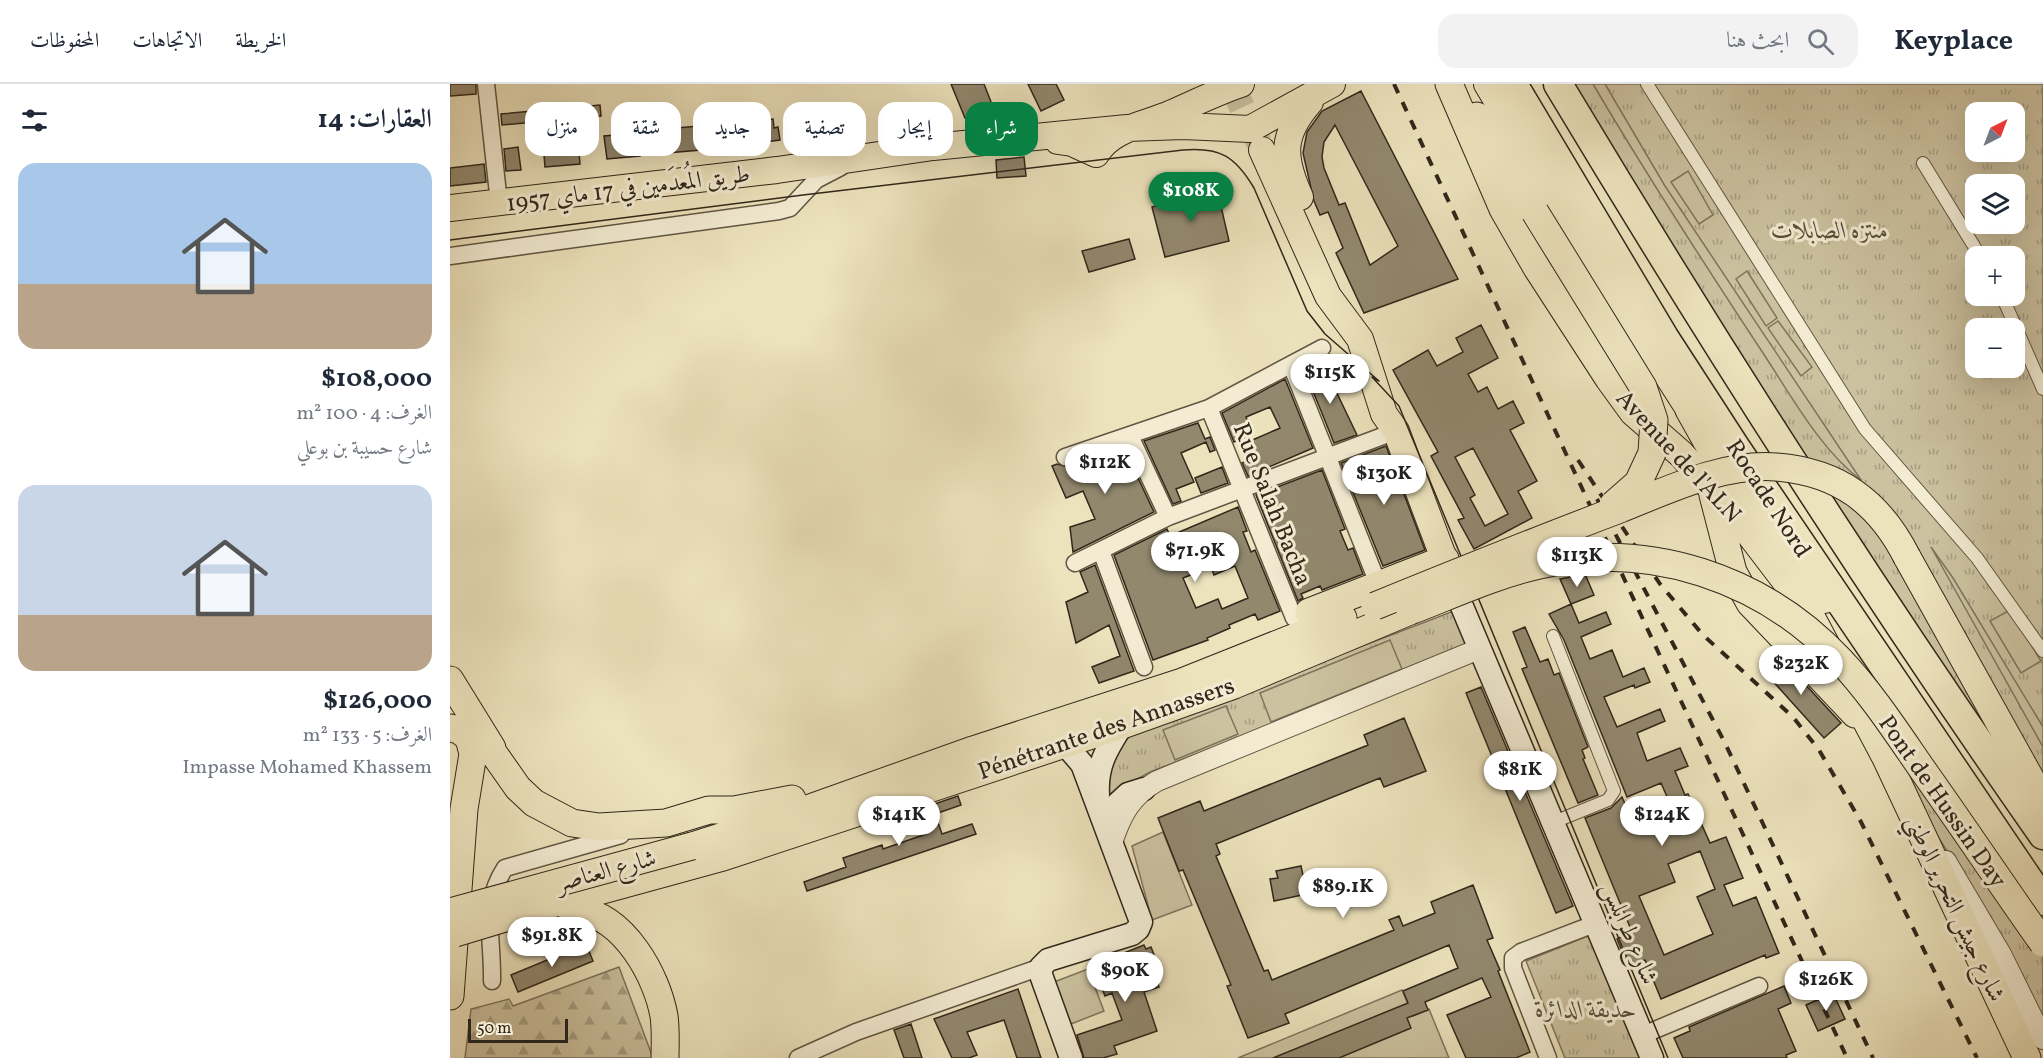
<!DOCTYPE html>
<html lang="ar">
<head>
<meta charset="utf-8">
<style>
  :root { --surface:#fff; --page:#f2f2f3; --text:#1f2937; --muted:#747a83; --line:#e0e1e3; --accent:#0b8043 }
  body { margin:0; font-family:Vollkorn,Amiri,serif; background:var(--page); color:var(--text); direction:rtl; height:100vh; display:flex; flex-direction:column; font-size:22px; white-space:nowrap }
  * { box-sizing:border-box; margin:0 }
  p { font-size:20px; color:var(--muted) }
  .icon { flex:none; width:33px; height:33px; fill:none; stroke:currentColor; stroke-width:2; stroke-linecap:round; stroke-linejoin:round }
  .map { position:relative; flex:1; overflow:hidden; direction:ltr }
  .details { display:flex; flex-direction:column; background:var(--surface); width:450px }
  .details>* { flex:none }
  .guide { position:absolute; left:18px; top:18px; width:570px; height:54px; direction:rtl; display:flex; gap:12px }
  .needle { width:39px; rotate:42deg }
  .tools { position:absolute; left:1515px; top:18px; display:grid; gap:12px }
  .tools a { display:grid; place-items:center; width:60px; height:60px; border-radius:12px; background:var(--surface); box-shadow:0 6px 24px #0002; font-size:30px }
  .scale { position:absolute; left:18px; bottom:15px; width:100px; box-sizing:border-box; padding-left:6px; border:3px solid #31271a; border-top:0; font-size:16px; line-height:21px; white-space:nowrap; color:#31271a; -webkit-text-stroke:4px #f3ecd3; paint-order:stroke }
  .price { position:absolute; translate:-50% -51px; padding:0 14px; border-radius:21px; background:#fff; color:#222; font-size:20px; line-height:39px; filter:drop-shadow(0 2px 3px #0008) }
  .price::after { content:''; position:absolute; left:50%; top:36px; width:18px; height:14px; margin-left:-9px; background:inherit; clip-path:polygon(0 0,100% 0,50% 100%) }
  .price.active { background:var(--accent); color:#fff }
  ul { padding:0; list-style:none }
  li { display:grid; align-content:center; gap:12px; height:318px; padding:0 18px }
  li span { display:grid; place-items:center; height:186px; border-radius:18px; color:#555 }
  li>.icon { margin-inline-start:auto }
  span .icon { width:108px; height:108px; fill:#fffc; stroke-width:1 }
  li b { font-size:26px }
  h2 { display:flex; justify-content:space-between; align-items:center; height:72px; padding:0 18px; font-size:26px }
  .chip { padding:0 21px; border-radius:18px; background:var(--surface); box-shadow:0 6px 24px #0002; font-size:21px; line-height:54px }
  .chip.active { background:var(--accent); color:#fff }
  header { display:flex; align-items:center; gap:36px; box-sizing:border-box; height:84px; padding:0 30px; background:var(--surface); border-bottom:2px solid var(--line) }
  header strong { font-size:28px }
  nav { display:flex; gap:33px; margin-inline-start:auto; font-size:21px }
  .search { width:420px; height:54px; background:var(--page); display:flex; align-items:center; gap:15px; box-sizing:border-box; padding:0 21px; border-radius:18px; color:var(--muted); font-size:22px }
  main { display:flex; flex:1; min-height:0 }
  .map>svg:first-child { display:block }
</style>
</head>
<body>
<header>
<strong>Keyplace</strong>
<div class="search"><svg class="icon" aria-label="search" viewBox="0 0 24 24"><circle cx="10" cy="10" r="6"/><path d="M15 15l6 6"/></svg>ابحث هنا</div>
<nav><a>الخريطة</a><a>الاتجاهات</a><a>المحفوظات</a></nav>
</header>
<main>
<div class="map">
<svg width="1593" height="974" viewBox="0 0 1593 974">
  <defs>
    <pattern id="grass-tufts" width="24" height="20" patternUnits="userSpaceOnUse" patternTransform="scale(1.5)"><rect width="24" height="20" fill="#ccc2a0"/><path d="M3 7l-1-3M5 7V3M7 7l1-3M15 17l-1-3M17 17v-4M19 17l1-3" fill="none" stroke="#a69e82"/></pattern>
    <pattern id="forest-firs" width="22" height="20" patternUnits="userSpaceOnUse" patternTransform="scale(1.5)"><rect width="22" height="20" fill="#ccc2a0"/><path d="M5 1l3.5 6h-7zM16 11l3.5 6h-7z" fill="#a69e82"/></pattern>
  </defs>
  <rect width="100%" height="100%" fill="#ece2bc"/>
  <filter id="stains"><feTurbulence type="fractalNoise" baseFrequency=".00333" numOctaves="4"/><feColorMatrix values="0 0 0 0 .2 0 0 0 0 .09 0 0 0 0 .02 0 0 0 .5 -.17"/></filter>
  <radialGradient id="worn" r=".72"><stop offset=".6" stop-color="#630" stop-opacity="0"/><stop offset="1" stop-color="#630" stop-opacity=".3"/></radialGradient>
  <path fill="url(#grass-tufts)" stroke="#7e745d" stroke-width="1.5" fill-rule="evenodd" d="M1122,0H1593V706L1577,705L1367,394ZM1526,28H1564V68H1526ZM1526,100H1564V140H1526ZM1526,172H1564V212H1526ZM1526,244H1564V284H1526Z
    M1009,525L1020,561L952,591L700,688L661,710L656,709C659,683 660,668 683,650Z
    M1420,634L1593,873V935L1523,807L1490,756Z
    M1145,849L1196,974H1115L1076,877Z"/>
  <path fill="url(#forest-firs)" stroke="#7e745d" stroke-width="1.5" d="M169,883L203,974H15L21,925L59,915L63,922Z"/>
  <path fill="#ccc2a0" stroke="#7e745d" stroke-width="1.5" d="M1143,0H1155L1215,102L1411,396C1370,366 1339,308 1311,266C1253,178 1196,90 1143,0Z
    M1238,87L1263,131L1249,140L1221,98Z
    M1297,187L1327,234L1316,242L1286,195Z
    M1328,237L1362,283L1351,292L1318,244Z
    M1481,463L1503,494L1593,643V663Z
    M1560,526L1591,577L1571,589L1540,537Z
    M940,556L952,585L821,638L810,609Z
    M776,622L788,650L725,676L713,646Z
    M713,748L742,821L702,836L682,762Z
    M638,885L654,927L621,940L604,898Z
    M952,906L963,932L979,925L999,974H788Z"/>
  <path fill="#92886e" stroke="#31271a" stroke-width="1.5" fill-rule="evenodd" d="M0,0H26V10L0,12Z
    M501,0H534L543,23L515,34Z
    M578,0H606L614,16L591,27Z
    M911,7L1008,195L914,229L886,169L893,164L878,128L870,131L864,117L853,69L857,48L872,27ZM885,41L948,162L920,181L895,119L889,121L874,84L872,73L874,58Z
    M150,21L151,32L52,41L51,30Z
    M323,35L324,44L328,43L330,56L305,59L303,37Z
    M249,42L251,66L217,69L215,45Z
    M188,49L190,72L157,75L154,52Z
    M128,55L130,80L95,83L93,59Z
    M68,63L71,86L56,87L54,65Z
    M574,73L576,92L547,94L546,76Z
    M34,80L36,98L0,102V84Z
    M767,105L779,157L715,173L702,123Z
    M679,155L685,175L639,188L632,167Z
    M1031,241L1048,274L1018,290L1028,308L1037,303L1048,325L1063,317L1074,339L1060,346L1087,397L1068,407L1082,434L1024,465L1008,436L1014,434L981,372L988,368L943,286L978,266L987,282L1013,268L1006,254ZM1023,364L1058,430L1035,442L1020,414L1025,411L1005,373Z
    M869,278L880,305L884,303L907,351L884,359L854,285Z
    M835,295L863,364L798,392L792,379L805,374L798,358L830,344L820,323L796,333L803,350L784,358L772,329Z
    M748,339L755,355L760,353L765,366L760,368L756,358L731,369L744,398L726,405L731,417L723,420L694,357Z
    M936,362L975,466L933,482L891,379Z
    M674,364L704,428L623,468L620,443L645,435L633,407L616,414L602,382L607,380L618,383Z
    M772,383L778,399L751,409L745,394Z
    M872,386L895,445L890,447L898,466L903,464L913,490L872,506L870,502L851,510L853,514L848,517L806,411Z
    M788,423L797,447L793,448L801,468L805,466L830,527L808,536L805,530L779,541L780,544L757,554L758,556L703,576L664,471L717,445L720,452ZM785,482L798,514L772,525L768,515L746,524L733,494L761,483L764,491Z
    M645,481L684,587L649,599L642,583L670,572L659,541L626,559L616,518L638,508L630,488Z
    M1135,490L1144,511L1121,520L1110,495Z
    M1121,520L1129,539L1156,528L1161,540L1131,553L1140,575L1162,566L1173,593L1194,584L1200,598L1185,604L1184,601L1154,613L1167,643L1210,625L1215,637L1187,649L1197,677L1230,664L1238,682L1225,687L1235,711L1238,710L1260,759L1276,753L1293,794L1274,801L1283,822L1306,813L1329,869L1316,874L1315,871L1211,915L1195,876L1178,882L1167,855L1182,848L1135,734L1161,724L1172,713L1184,740L1188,739L1191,745L1225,731L1211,699L1177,713L1114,556L1099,530ZM1250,767L1265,805L1247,813L1263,850L1214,871L1189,812L1225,798L1218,780Z
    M1075,543L1090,578L1098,575L1104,591L1109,589L1138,663L1132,666L1135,674L1133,675L1148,711L1128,719L1072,585L1077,583L1063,548Z
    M1327,570L1391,639L1374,654L1311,584Z
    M1031,603L1123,822L1106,829L1016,609Z
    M954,634L976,687L934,703L930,694L766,760L770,770L766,772L814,887L818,886L822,896L944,846L939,836L949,832L953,842L985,829L981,818L1023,801L1043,854L1037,856L1050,886L1048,887L1080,968L1066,974H1016L997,931L1041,913L1032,894L975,918L978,926L957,934L961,944L889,974H823L958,919L953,907L1008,884L999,861L835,930L839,939L798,954L777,902L781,901L733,786L729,787L708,734L750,717L754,727L918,661L914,651Z
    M508,712L511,721L485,730L492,750L522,740L526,750L357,807L354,798L396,783L393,774L432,761L433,765L476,750L467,726Z
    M851,782L857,810L824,817L820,795L828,794L826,787Z
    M136,860L143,877L68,908L61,891Z
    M694,861L696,865L701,863L712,891L706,893L709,903L694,908L707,947L664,962L667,970L653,974H634L627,951L672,936L662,909L655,912L645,886L676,874L674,869Z
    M1334,902L1341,919L1328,925L1346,967L1336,971L1337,974H1233L1224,954L1240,947L1239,943Z
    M568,905L591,974H567L554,936L517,948L527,971L519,974H502L484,935Z
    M1383,909L1395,935L1368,947L1356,921Z
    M461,940L472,974H454L444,946Z"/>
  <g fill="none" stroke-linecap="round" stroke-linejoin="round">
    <path stroke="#c7bd9c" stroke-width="26" stroke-dasharray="26 13" stroke-linecap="butt" d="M781,0L811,63"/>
    <defs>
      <path id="pedestrian" d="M1197,0L1415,345L1527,474L1593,567
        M1473,79L1530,172
        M1552,212L1593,305
        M1103,552L1164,707L1158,716L1104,738"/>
      <path id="minor" d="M36,0L49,119
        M0,172L329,127L340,124L366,96L391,83
        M841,281L929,502
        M759,324L844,534
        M680,352L718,433
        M615,373L759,324L872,264
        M651,467L694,583
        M625,479L718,433L946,347
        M42,897C43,856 31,820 55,784L171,751
        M1193,951L1309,902
        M348,974L406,948L591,883
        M1098,974L1063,884V874L1071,868L1147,839"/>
      <path id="tertiary" d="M662,759C671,731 681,712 707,697L1029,565
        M1496,777L1551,870L1593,955"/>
      <path id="secondary" d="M1008,513L1202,974
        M614,659L632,680L691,838L688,845L682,850L598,876L591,883V891L621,974
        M648,711C646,681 657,665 672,641
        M653,733L678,710L694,705"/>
      <path id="primary" d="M1037,0L1115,132L1251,344
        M608,57L622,59L646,70C663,43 696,41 722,29C745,19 767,8 791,0
        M812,66L878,212L910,255L934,330L946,347L1002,496
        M850,113C832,73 831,51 860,18
        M0,124L327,86L483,63L677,44L733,42L800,45L882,0
        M1277,384L1311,435L1375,516"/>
      <path id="trunk" d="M999,0L1053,125L1087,184L1159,295L1183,328L1231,370L1286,432L1357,525L1436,674L1577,974
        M1027,32L1085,128
        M1239,326L1284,406
        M1263,411L1283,488L1300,519L1405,630
        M1457,473L1593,717
        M859,528L995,475
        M0,596L42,664
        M0,644L9,646L19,654L23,670L14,725L0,912
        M21,658L42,667L68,704L84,719L122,739L149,743L216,739L259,726H284L342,715
        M242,762L349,728L523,666L732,598L893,534
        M105,819L273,773L672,641L784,601L960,527
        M101,830C110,829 121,825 129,827C174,832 207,892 214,932C216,946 215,961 215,974"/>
      <path id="motorway" d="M1063,0L1214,253L1286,364L1593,817
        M1108,0C1261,255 1422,507 1593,751"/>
    </defs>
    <use href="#pedestrian" stroke="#605642" stroke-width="14"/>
    <use href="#minor" stroke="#605642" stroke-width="19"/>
    <use href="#tertiary" stroke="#605642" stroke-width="22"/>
    <use href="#secondary" stroke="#31271a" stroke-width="25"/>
    <use href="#primary" stroke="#31271a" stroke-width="28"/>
    <use href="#trunk" stroke="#31271a" stroke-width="29"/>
    <use href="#motorway" stroke="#31271a" stroke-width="31"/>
    <use href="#pedestrian" stroke="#f3ecd3" stroke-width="12"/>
    <use href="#minor" stroke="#f3ecd3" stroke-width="16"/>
    <use href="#tertiary" stroke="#f3ecd3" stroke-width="20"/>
    <use href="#secondary" stroke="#f3ecd3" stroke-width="22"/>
    <use href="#primary" stroke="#ece2bc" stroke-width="26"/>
    <use href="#trunk" stroke="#ece2bc" stroke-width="27"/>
    <use href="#motorway" stroke="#ece2bc" stroke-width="28"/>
    <path stroke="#31271a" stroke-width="1.5" d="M0,156L353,111L733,66C770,63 785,72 804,104L857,227L875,250L929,297L922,293L949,322L1218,974"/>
    <path stroke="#31271a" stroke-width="4" stroke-dasharray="10 10" stroke-linecap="butt" d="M944,0L1397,974
      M1128,376L1210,500L1253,551L1343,633L1369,666L1410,736L1527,974
      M1147,415L1275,659L1423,974"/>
    <defs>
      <path id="trunk-bridge" d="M1085,128L1193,303L1204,336L1202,369L1188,399L1163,421
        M925,522C1006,489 1088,456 1170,425C1218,406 1273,379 1326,383C1389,388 1429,418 1457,473
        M960,527C1002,511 1045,491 1089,481C1199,456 1313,494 1390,576C1423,611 1449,652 1477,692C1516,747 1554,804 1593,859
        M0,828L242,762
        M5,849L105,819"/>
    </defs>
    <use href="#trunk-bridge" stroke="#31271a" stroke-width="29" stroke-linecap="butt"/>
    <use href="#trunk-bridge" stroke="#ece2bc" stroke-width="27"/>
  </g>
  <g text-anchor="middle" stroke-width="6" stroke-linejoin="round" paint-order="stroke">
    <g font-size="24" fill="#31271a" stroke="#f3ecd3">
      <text transform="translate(178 104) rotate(-7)" y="8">طريق المُعدَمين في 17 ماي 1957</text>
      <text transform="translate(1229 372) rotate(47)" y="8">Avenue de l'ALN</text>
      <text transform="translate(1319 414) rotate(57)" y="8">Rocade Nord</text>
      <text transform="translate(823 420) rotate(68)" y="8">Rue Salah Bacha</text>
      <text transform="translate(656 644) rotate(-19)" y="8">Pénétrante des Annassers</text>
      <text transform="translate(1493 717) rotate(55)" y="8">Pont de Hussin Day</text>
      <text transform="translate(156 786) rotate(-15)" y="8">شارع العناصر</text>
      <text transform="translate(1506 824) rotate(65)" y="8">شارع جيش التحرير الوطني</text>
      <text transform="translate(1180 849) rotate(67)" y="8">شارع طرابلس</text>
    </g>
    <g font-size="24" font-style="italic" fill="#584e3c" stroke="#f3ecd3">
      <text x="1380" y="154">منتزه الصابلات</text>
      <text x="1136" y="933">حديقة الدائرة</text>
    </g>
  </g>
  <rect width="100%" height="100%" filter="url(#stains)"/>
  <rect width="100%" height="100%" fill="url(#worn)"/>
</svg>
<div class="tools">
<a><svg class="needle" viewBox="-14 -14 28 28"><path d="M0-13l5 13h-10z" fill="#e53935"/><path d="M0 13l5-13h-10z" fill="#747a83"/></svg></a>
<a><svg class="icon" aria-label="layers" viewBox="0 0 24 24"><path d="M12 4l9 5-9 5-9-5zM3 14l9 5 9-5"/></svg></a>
<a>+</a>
<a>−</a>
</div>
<div class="scale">50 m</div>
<b class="price active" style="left:741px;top:139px">$108K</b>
<b class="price" style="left:880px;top:321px">$115K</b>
<b class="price" style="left:655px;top:411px">$112K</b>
<b class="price" style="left:934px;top:422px">$130K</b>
<b class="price" style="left:745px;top:499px">$71.9K</b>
<b class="price" style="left:1127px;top:504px">$113K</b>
<b class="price" style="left:1351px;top:612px">$232K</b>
<b class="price" style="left:1070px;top:718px">$81K</b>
<b class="price" style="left:449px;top:763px">$141K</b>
<b class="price" style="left:1212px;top:763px">$124K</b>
<b class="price" style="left:893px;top:835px">$89.1K</b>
<b class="price" style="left:102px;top:884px">$91.8K</b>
<b class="price" style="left:675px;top:919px">$90K</b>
<b class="price" style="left:1376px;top:928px">$126K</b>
<div class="guide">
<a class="chip active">شراء</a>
<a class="chip">إيجار</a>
<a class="chip">تصفية</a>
<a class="chip">جديد</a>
<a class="chip">شقة</a>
<a class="chip">منزل</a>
</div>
</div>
<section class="details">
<h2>العقارات: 14<svg class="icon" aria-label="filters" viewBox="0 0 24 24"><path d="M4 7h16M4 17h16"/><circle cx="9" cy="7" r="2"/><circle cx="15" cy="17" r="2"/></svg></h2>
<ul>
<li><span style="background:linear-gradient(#a9c7e8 65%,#b9a48a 0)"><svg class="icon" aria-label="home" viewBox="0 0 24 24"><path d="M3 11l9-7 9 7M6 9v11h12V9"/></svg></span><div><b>$108,000</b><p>الغرف: 4 · 100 m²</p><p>شارع حسيبة بن بوعلي</p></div></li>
<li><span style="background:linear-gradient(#c9d6e8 70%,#b9a48a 0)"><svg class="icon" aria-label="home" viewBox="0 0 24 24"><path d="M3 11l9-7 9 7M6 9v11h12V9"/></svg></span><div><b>$126,000</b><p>الغرف: 5 · 133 m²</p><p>Impasse Mohamed Khassem</p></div></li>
</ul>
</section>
</main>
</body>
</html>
